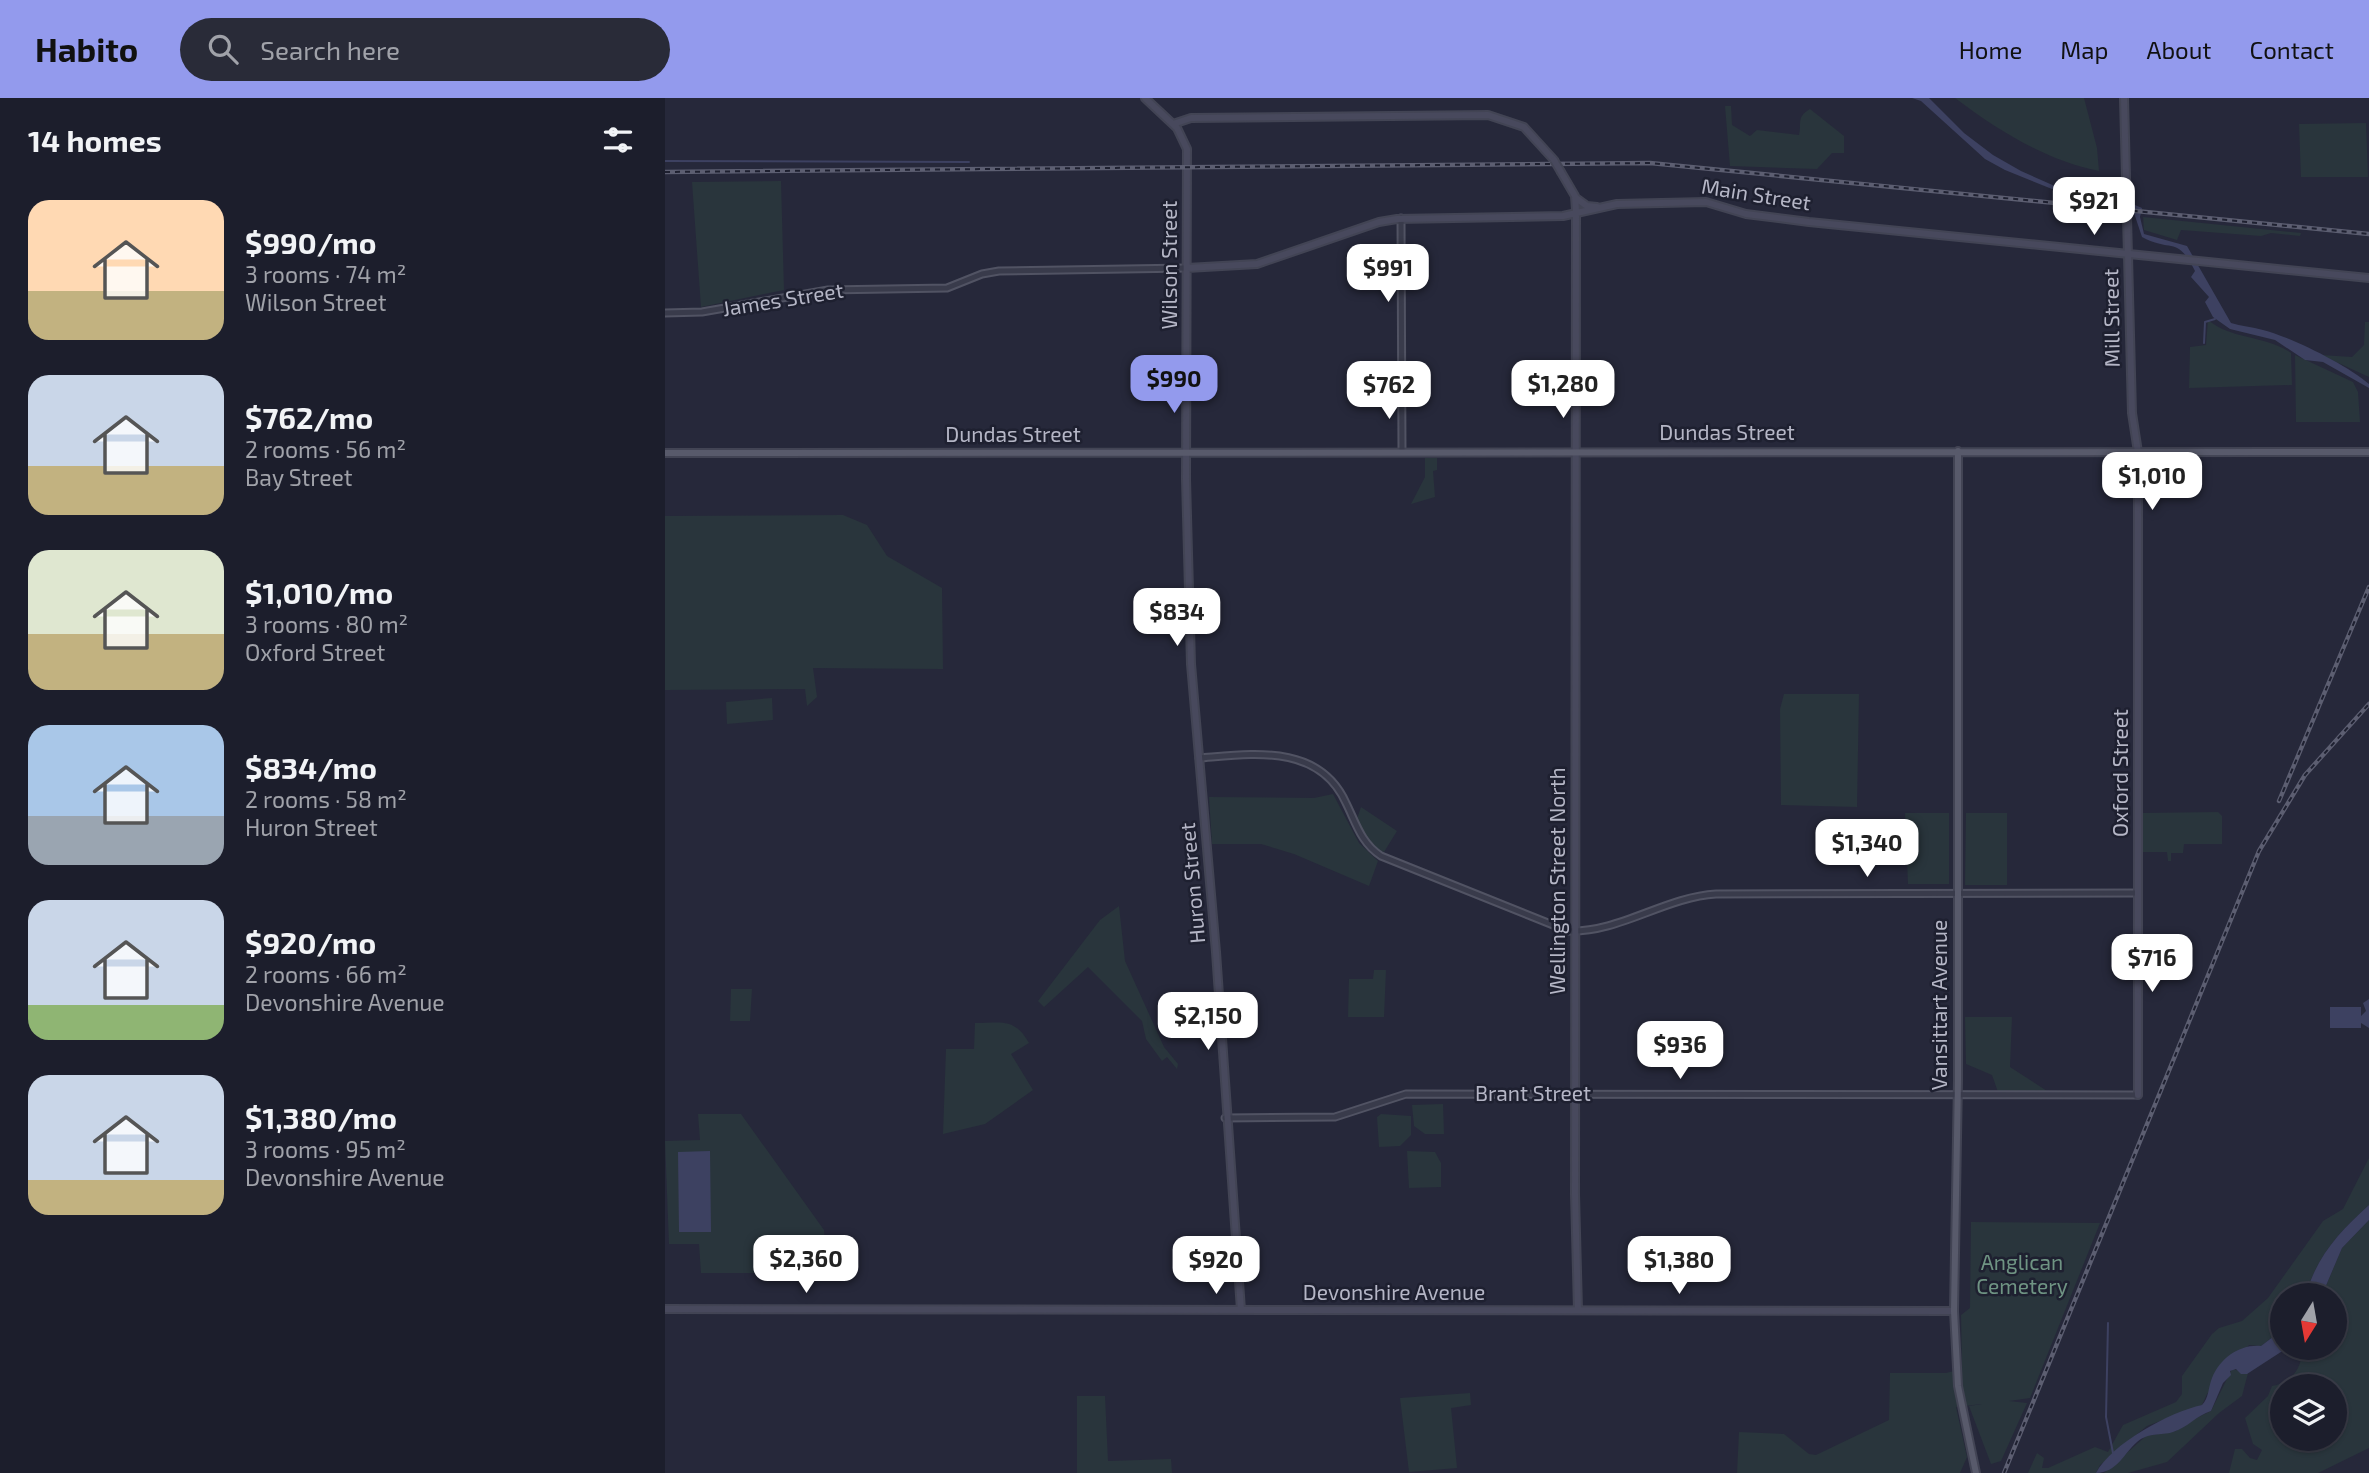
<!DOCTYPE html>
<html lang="en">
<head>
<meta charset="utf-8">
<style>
  :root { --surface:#1c1e2c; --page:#292b38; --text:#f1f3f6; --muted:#a0a2a9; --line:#3a3c48; --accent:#939aed }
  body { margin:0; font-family:"Exo 2",sans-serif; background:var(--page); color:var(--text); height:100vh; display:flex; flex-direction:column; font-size:26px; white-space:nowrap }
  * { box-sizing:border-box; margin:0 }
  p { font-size:23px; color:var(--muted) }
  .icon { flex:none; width:38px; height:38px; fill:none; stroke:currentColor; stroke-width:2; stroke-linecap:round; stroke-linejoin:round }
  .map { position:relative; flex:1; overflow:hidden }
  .side { display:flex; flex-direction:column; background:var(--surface); width:665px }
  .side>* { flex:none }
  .needle { width:46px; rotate:191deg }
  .buttons { position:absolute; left:1605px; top:1185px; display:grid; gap:14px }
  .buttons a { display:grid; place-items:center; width:77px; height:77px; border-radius:50%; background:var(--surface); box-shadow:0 2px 5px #0004,0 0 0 2px var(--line); font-size:35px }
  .price { position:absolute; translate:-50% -60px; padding:0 16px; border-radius:14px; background:#fff; color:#222; font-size:23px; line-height:46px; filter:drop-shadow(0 2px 4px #0008) }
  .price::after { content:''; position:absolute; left:50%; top:42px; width:21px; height:16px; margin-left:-10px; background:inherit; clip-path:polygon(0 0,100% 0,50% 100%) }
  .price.on { background:var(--accent); color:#111 }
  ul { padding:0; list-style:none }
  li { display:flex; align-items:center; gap:21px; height:175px; padding:0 28px }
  li span { display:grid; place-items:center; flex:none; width:196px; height:140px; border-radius:21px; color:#555 }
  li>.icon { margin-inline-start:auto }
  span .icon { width:84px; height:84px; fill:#fffc; stroke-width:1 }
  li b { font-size:30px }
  h2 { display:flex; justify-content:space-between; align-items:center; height:84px; padding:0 28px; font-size:30px }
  header { display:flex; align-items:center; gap:42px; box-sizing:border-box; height:98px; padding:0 35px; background:var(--accent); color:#111 }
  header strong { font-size:33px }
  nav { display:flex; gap:38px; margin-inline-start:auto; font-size:24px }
  .search { width:490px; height:63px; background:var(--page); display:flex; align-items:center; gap:18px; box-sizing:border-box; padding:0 24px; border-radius:38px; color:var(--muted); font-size:26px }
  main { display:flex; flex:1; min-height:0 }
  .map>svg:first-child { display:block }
</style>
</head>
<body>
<header>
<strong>Habito</strong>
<div class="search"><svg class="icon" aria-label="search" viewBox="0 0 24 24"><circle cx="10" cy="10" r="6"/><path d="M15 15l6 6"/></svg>Search here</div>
<nav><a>Home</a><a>Map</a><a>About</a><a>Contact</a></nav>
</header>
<main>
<section class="side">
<h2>14 homes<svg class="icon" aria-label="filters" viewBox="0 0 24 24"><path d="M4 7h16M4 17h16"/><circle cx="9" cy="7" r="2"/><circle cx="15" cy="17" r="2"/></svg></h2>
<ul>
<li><span style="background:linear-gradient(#ffd9b3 65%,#c2b280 0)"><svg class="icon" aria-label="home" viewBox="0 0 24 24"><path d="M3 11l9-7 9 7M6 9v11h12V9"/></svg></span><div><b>$990/mo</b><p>3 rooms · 74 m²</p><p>Wilson Street</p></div></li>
<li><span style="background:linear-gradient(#c9d6e8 65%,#c2b280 0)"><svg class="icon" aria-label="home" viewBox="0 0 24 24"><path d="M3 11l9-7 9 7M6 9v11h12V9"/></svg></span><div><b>$762/mo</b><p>2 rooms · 56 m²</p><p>Bay Street</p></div></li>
<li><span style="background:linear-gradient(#dfe7d0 60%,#c2b280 0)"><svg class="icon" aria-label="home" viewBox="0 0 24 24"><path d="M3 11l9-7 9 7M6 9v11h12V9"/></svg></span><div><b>$1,010/mo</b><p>3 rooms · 80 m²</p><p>Oxford Street</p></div></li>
<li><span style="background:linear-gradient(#a9c7e8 65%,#9aa5b1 0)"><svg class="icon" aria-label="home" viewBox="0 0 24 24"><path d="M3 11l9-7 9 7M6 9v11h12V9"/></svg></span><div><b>$834/mo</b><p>2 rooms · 58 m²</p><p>Huron Street</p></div></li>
<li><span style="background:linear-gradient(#c9d6e8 75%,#8fb573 0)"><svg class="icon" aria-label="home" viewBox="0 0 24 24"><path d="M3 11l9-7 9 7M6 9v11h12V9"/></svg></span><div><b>$920/mo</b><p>2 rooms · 66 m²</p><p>Devonshire Avenue</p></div></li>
<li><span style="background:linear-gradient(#c9d6e8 75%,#c2b280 0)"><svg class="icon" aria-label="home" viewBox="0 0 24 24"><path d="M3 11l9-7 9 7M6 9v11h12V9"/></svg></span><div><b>$1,380/mo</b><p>3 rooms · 95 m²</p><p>Devonshire Avenue</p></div></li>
</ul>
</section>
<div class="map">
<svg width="1704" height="1375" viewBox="0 0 1704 1375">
  <rect width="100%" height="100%" fill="#26283a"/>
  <path fill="#29353c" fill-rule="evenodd" d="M1290,0H1419L1432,50L1434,73C1380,62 1334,33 1290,0Z
    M1060,8H1066L1067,27L1085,38L1092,32L1134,37C1137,25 1131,19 1145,11L1179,38V55H1167L1152,71L1065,68Z
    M1701,25L1703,79H1636L1634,26Z
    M116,83L119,192L36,209L27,84Z
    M1478,119L1636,135L1635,138L1606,135L1596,138L1516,132L1512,142L1479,132Z
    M1543,222C1567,242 1600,237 1626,255L1627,287L1524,290L1525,249L1541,247Z
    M1700,224H1704V279L1656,257L1687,259L1699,247Z
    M1630,257L1688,284L1693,294L1695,324H1631Z
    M760,360H772V372L768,373L770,399L746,406L760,379Z
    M178,417L202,427L222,458L277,490L278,571L148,570L152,599L142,608L140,591L0,592V418Z
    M1119,596H1194L1192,709L1116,707L1115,611Z
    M107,600L108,622L62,626L61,604Z
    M668,696L694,745L713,763L704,788L629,756L596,746H547L544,699L649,700Z
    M696,709L732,733L719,754C704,751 697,734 692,721Z
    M1553,714L1557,718V746H1519L1518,755H1506V763H1503L1502,754H1477L1478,715Z
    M1240,715H1284V786H1243Z
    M1301,715H1342V787H1300Z
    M454,808L460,863L499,949L513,966L512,971L502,959L497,963L481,941L477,923L423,869L379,909L373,903L435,822Z
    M709,872H721L719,919H683L684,881H708Z
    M66,891H87L85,923H65Z
    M1300,919H1347L1345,969L1382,993L1333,994L1327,977L1301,966Z
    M310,925C337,925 349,919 364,945L346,956L368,992L320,1026L278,1036L281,951H309Z
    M778,1006L779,1036H760L749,1028L747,1007Z
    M33,1016H76L159,1132L160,1144L170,1145V1175H36L34,1146H4L0,1043L35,1042Z
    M716,1016L746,1018V1037L735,1048L714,1049L712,1019Z
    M742,1053L770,1054L776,1065V1089L744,1090Z
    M1704,1060V1107C1675,1133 1651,1159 1641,1197H1617V1232L1596,1248L1584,1247L1542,1296L1537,1307L1482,1328L1435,1367L1431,1375H1363L1372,1355L1379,1360L1377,1370H1383L1430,1349L1443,1354L1458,1327L1511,1304L1517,1296V1278L1547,1236L1554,1230L1577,1223L1603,1200L1658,1123L1678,1111Z
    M1704,1122V1350L1653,1375H1564L1570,1351H1577L1585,1360L1592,1362L1597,1352L1588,1346L1580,1320L1603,1298L1607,1288C1628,1284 1636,1271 1638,1250H1670V1197H1657L1677,1150ZM1617,1288H1670V1340H1617Z
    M1306,1124L1435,1125L1365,1300L1344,1303L1362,1305L1336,1363L1326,1366L1304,1308L1317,1306L1291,1309L1302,1359L1295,1375H1072L1074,1334L1119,1336L1144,1356L1151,1357L1224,1322L1225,1275H1281L1297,1271L1296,1217L1305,1210Z
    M1567,1271L1583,1275L1577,1298L1554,1315L1502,1364L1463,1375H1439L1481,1338L1511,1333L1527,1322L1546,1313Z
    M805,1295L806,1307L786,1310L792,1370L744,1374L735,1300Z
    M412,1298H440L443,1363L506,1361L507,1375H412Z"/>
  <path fill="#3d4161" d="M1247,0H1264L1299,35L1328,57L1356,73L1392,89L1442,95L1477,110L1475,119L1479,136L1522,148L1566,225C1576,228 1587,229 1598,232C1626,239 1682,267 1704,286V290L1658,264L1640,262L1610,242L1565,231L1548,219L1540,204L1544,199L1526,179L1530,173C1512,137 1507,155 1477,139L1468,112L1442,101L1397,95L1340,72L1320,61L1256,3Z
    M1704,901V930L1696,925V930H1665V909H1696V918L1701,913L1698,905Z
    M45,1053L46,1134H14L13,1054Z
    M1704,1107V1122L1677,1150L1657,1197H1641C1651,1159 1675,1133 1704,1107Z
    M1617,1232V1250H1622L1582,1276H1576L1571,1271L1565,1273L1566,1277L1558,1285L1546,1313C1532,1317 1522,1330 1508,1334C1495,1338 1484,1334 1472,1344C1459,1355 1452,1375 1431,1375C1447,1345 1505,1314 1537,1307C1544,1300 1543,1290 1547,1280C1555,1260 1575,1246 1596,1248Z"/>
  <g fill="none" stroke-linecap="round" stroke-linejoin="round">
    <path stroke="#3d4161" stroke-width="2" d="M0,63L304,64
      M1539,245L1540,224L1550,221
      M1443,1225L1441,1319L1448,1355"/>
    <defs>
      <path id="tertiary" d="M736,120L737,354
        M0,215L37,214L163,192L282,190L317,176L334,173L522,170
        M534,660C587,656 654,645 681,705C691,725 696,745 716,758L903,833C954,835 1000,799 1051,796L1473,795
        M560,1020L670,1019L741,996L1473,997"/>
      <path id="secondary" d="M480,0L512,30L522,51L521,381L526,566L551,854L576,1212
        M1459,0L1467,315L1473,354V997
        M508,26L526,20L823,17L859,29L889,62
        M896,74L910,98L911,112L910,1096L913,1212
        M911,100L922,108L932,109
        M522,170L592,166L714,124L732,121L898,118L952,106L1041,104L1081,116L1144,124L1704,180
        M0,1211L1289,1213"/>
      <path id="primary" d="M1293,353V982L1289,1213L1293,1288L1311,1375
        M0,355L1704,354"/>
    </defs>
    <use href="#tertiary" stroke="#515363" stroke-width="9"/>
    <use href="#secondary" stroke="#424454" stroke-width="10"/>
    <use href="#primary" stroke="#424454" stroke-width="10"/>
    <use href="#tertiary" stroke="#393b4b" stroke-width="5"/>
    <use href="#secondary" stroke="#48495d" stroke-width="6"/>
    <use href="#primary" stroke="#585a6b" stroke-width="6"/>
    <defs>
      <path id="rail" d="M0,74L985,65L1704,136
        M1614,703L1704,489
        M1339,1375L1594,753L1640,677L1704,606"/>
    </defs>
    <use href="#rail" stroke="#5c5e71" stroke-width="4.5"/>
    <use href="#rail" stroke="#1e2030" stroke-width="2" stroke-dasharray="5" stroke-linecap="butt"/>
    <defs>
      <path id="secondary-bridge" d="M889,62L896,74"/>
    </defs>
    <use href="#secondary-bridge" stroke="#424454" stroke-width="10" stroke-linecap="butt"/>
    <use href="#secondary-bridge" stroke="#48495d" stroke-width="6"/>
  </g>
  <g text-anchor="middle" stroke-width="5" stroke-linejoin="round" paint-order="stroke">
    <g font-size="21" fill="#b5b6c6" stroke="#1e2030">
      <text transform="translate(1091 97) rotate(9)" y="7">Main Street</text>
      <text transform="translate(505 167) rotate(-90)" y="7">Wilson Street</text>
      <text transform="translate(118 202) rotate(-9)" y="7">James Street</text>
      <text transform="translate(1447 220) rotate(-91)" y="7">Mill Street</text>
      <text x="1062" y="342">Dundas Street</text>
      <text x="348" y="344">Dundas Street</text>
      <text transform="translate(1456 675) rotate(-90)" y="7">Oxford Street</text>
      <text transform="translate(893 783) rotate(-90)" y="7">Wellington Street North</text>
      <text transform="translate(528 785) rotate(-95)" y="7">Huron Street</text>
      <text transform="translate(1275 907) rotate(-90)" y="7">Vansittart Avenue</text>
      <text x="868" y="1003">Brant Street</text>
      <text x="729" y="1202">Devonshire Avenue</text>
    </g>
    <g font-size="21" fill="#6f9483" stroke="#1e2030">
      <text x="1357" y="1172">Anglican<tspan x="1357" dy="24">Cemetery</tspan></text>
    </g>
  </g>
</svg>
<div class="buttons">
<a><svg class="needle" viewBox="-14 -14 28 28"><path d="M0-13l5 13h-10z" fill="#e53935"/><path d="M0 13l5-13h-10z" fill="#a0a2a9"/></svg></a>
<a><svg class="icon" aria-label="layers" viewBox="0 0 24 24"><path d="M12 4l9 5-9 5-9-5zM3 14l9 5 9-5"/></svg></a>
</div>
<b class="price" style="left:1429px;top:139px">$921</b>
<b class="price" style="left:723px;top:206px">$991</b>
<b class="price on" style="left:509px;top:317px">$990</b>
<b class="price" style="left:898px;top:322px">$1,280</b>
<b class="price" style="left:724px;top:323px">$762</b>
<b class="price" style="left:1487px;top:414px">$1,010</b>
<b class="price" style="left:512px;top:550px">$834</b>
<b class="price" style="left:1202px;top:781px">$1,340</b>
<b class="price" style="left:1487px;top:896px">$716</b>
<b class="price" style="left:543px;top:954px">$2,150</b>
<b class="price" style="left:1015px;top:983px">$936</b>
<b class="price" style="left:141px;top:1197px">$2,360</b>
<b class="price" style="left:551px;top:1198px">$920</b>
<b class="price" style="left:1014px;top:1198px">$1,380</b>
</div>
</main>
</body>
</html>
